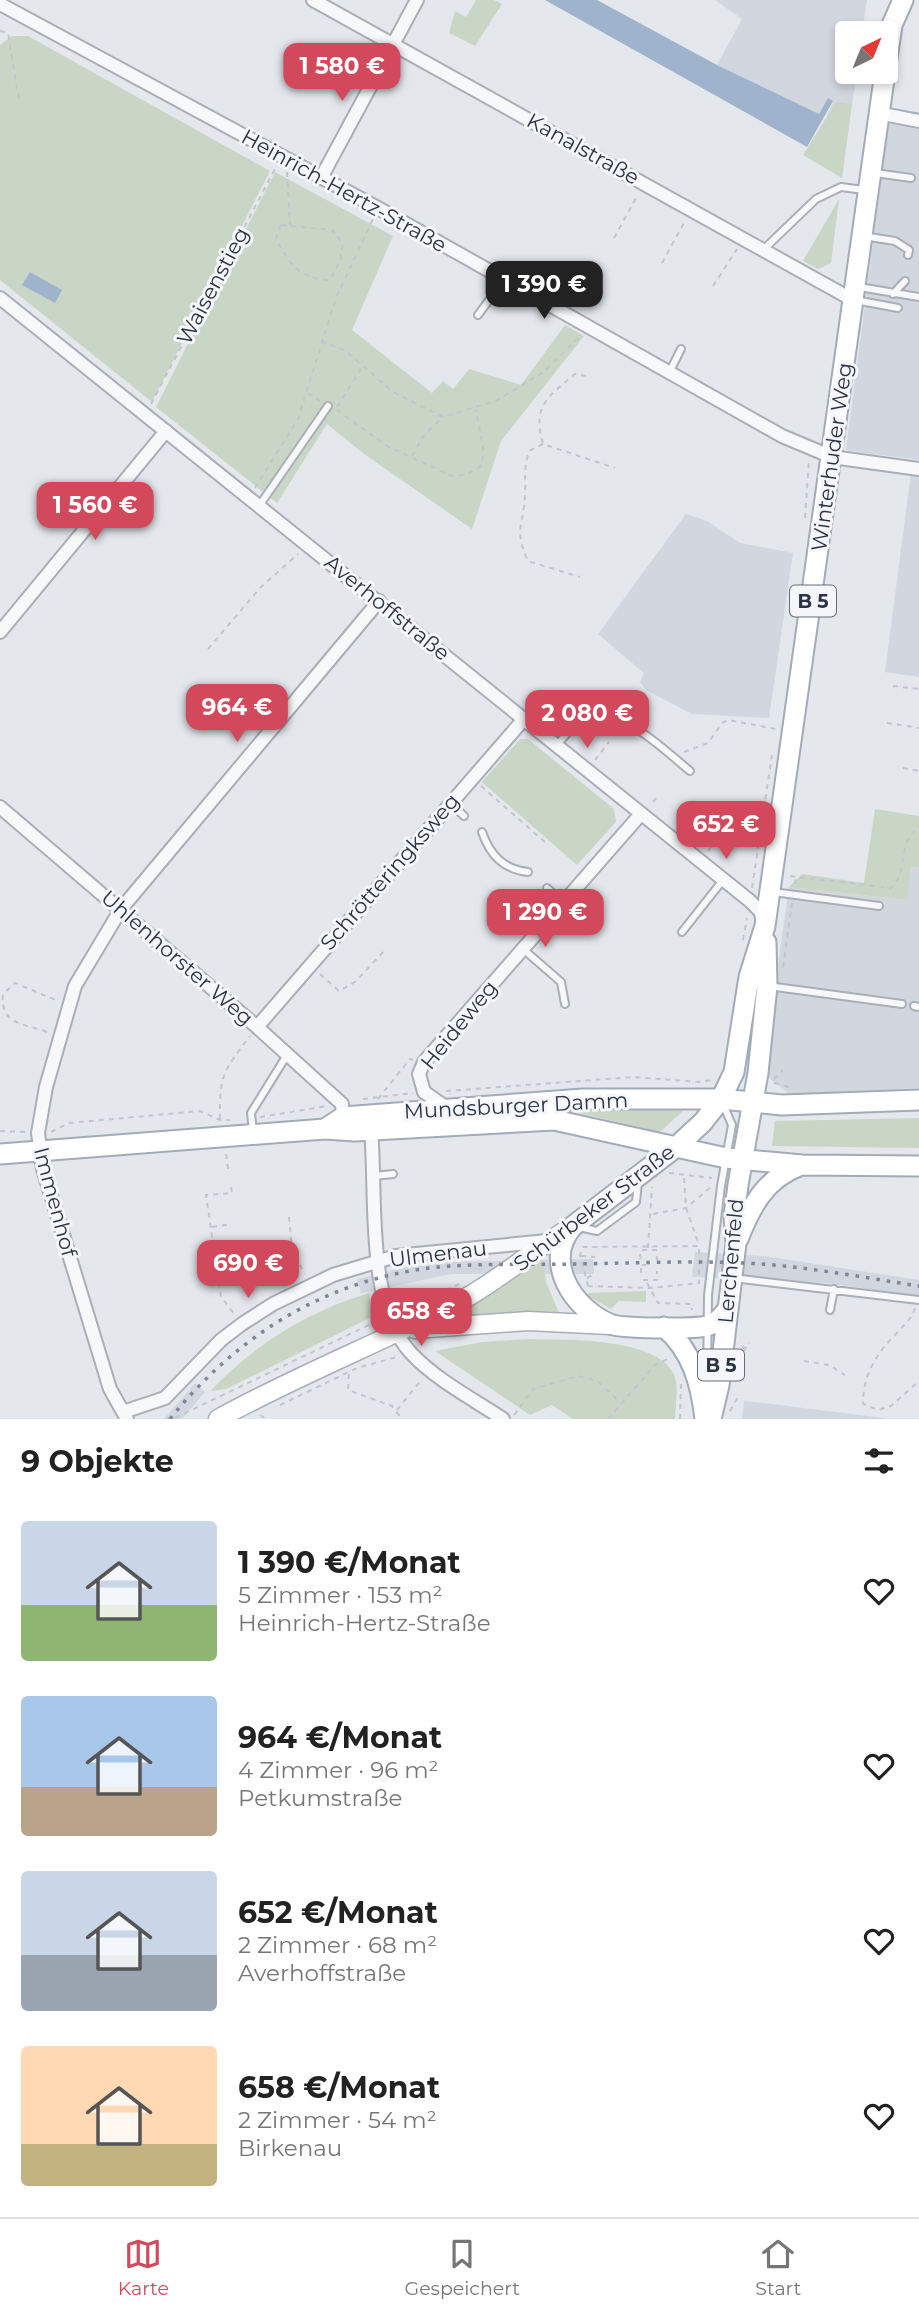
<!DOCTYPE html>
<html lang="de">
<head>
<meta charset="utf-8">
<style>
  :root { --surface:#fff; --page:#f6f6f6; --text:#222; --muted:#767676; --line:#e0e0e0; --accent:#d1495b }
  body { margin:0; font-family:Montserrat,sans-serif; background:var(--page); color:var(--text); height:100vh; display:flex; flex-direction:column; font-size:26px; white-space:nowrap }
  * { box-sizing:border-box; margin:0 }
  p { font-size:23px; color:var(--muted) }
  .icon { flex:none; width:38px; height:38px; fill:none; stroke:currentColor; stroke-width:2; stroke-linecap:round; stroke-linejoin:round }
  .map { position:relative; height:1419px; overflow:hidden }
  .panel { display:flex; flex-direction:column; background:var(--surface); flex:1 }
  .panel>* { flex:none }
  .needle { width:46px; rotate:43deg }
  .buttons { position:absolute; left:835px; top:21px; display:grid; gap:14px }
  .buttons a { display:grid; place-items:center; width:63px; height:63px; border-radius:7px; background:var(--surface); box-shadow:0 4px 10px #0003; font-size:35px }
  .price { position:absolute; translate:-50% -60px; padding:0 16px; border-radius:14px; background:var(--accent); color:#fff; font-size:23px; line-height:46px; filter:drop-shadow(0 2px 4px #0008) }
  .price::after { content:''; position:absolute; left:50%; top:42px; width:21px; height:16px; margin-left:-10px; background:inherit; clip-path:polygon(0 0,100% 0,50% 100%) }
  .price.selected { background:#222; color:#fff }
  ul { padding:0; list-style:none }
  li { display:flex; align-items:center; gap:21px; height:175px; padding:0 21px }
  li span { display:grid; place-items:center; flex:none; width:196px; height:140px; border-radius:7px; color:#555 }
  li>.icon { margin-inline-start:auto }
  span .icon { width:84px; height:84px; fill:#fffc; stroke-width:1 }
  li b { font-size:30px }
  h2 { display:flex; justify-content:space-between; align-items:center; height:84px; padding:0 21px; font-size:30px }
  .menu { display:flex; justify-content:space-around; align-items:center; height:98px; border-top:2px solid var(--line); background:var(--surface); font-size:19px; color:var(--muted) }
  .menu a { display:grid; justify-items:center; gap:4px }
  .menu .selected { color:var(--accent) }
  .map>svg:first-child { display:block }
</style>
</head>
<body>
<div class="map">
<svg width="919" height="1419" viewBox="0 0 919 1419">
  <rect width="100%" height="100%" fill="#e4e7ec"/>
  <path fill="#d2d6de" d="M715,0H867L862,33H847V72H857L852,104L836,102L826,118L833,102L828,99L819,114L717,65L742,19Z
    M890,111L919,116V460L846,450Z
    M911,473L919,475V677L885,672Z
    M686,514L707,521L740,543L793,553L769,718L692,714L646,690L640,682L644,673L598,634Z
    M911,867L919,868V1088L789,1094L763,1073L789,887L906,900Z
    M695,1252L764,1256L919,1280V1296L826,1283L692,1277Z
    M593,1259L594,1274H451L361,1293L357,1279L407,1267L451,1262Z
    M195,1383L205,1392L182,1419H164Z
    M744,1401L764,1403L890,1419H742Z"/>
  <path fill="#c9d6c5" d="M476,0H494L502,4L475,46L449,33L455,11L466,17Z
    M12,36H28L270,171L152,402L0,280V45Z
    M836,102L852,104L842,178L803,155Z
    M275,172L393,236L352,330L432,393L443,381L453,389L469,369L521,385L565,325L584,336L501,441L472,529L364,454L327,424L277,503L156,407Z
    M839,199L831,263L818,269L803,261Z
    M520,739H528L614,809L616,822L577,865L482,782Z
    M875,809L919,816V868L911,867L907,900L789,887L802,874L864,883Z
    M688,1106L660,1132L567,1110L568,1107Z
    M919,1118V1148L772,1146L775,1121Z
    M540,1261H543L546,1282L559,1313L450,1318Z
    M646,1291V1302L619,1301L611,1309L586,1295L589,1293Z
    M369,1293L372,1317L226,1389L210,1391C256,1344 306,1312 369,1293Z
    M528,1339C563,1340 667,1336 676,1381C678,1392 675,1407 675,1419H573L552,1405L530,1415L435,1351L482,1342Z"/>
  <path fill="#9fb4cc" d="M545,0H597L717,65L819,114L828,98L833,101L807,147Z
    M30,272L62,290L55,303L22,285Z"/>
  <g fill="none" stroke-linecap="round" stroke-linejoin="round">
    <defs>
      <path id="lane" d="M875,173L911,178
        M863,236L895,241L909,250L908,255
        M763,250L816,199L841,187L864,190
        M859,287L919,297
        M893,294L905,281
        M855,300L898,308
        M478,315L504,280
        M669,373L681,349
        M259,506L328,406
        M557,745C564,737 571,727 580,721C614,698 665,751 690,771
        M450,803L464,816
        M482,832C490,855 503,869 528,872
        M547,888L563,902
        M773,892L879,906
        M682,932L723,880
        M523,949L561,982L565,1004
        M768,986L902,1004
        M914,1006L919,1007
        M253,1132L251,1113L287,1055
        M374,1176L393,1174
        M579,1227L597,1231L636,1202L638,1182
        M733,1278L919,1300
        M830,1310L834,1289
        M707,1384L708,1295L721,1186L732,1125L723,1104"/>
      <path id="street" d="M313,0L853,300
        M0,4L378,208L782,436L832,457L919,469
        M878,113L919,121
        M321,178L417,0
        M0,298L750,901L760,911L764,924
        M0,632L166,431
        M0,807L257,1027L342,1104L343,1117
        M257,1027L524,719
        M447,1108L424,1092L419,1074L424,1062L640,815
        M371,1130C377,1195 365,1303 411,1353C436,1380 473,1399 503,1419
        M123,1412L165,1398L221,1340L242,1324L273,1304L333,1275L396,1256L547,1241
        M127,1419L110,1389L43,1169L38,1133L46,1087L75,986L121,909L379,601"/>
      <path id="secondary" d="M415,1329L528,1321L610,1325
        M218,1419C294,1377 375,1345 453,1305C496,1283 531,1251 573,1226"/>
      <path id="primary" d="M886,66L892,25L903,0
        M325,1129L343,1117L583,1099H721L782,1105L919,1100
        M0,1154L325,1129L355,1131L554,1120L726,1158L802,1165L919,1166
        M738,1239C751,1206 765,1179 799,1166
        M727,1310C722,1317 716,1324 707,1326C693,1329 622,1329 610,1324C573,1309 542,1261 573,1226L676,1147L703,1122L721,1099L734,1072L749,977L765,926L885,72
        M664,1327C692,1350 701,1384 705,1419
        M711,1419L719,1385L736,1243L734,1216L738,1185L758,1073L767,986L766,942"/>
    </defs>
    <use href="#lane" stroke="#a9aeb7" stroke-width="10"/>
    <use href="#street" stroke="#a9aeb7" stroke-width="16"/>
    <use href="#secondary" stroke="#a9aeb7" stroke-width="21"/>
    <use href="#primary" stroke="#a3abb8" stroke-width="23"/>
    <path stroke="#c2c5cb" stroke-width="2" stroke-dasharray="5 5" stroke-linecap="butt" d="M0,31L8,33L19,100
      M287,172L290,226
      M281,225L332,230L343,243L340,261L330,280C300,279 288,264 276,238Z
      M614,238L637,196
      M662,263L685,221
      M713,286L737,249
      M321,341L346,351L393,392L443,417L496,401L542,373L580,337
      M586,376L575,374C548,397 532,405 543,444L615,468
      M308,393L320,401
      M151,404L276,167
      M337,407L362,367
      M337,410L387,446L452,476L465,475L480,467L484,453L476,410
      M543,444L529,451C523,470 526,477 525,495C524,526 513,528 528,561L580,577
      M412,456L424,435L443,417
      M255,488L298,419L336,298L373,219
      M805,518L809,460
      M208,649L260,588L298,554
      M893,686L919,689
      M887,723L919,728
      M684,752L708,743L722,723L728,720L776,729
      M595,760L609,742
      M903,768L919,771
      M481,786L546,843
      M653,802L658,796
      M708,851L722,832
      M790,876L891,888C908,874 897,841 919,828
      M795,884L796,876
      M752,888L772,755
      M743,940L747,918
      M783,967L792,903
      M320,974L339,991L355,982L386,949
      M47,1032C23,1023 0,1025 3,994L15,983L58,1001
      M774,1079L783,1070
      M774,1083L792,1088
      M446,1091L633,1077L699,1082L713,1080
      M363,1099L413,1093
      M378,1099L410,1059L413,1060
      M260,1117L327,1106
      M220,1119C219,1074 224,1071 250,1036
      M0,1131L25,1132
      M51,1132L69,1123L200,1111L220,1120H230
      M226,1154L229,1174
      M669,1173L712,1178
      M684,1178L686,1208L699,1245
      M231,1187L232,1193L206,1195L221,1297L235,1315
      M653,1214L686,1208L712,1186
      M289,1217L292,1251L305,1274
      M212,1227L231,1224
      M648,1248L652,1187
      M642,1250H656L657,1260
      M640,1254L641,1263
      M581,1256L595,1257
      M642,1265H646
      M641,1268V1277
      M587,1278L595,1274
      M643,1280H657V1271
      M647,1283L658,1303L691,1304L692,1310
      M588,1286L580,1255L583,1247L699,1246V1283L650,1288L588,1286
      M915,1308C912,1319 903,1326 895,1335C875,1355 863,1376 863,1404L878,1410L891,1406L919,1381
      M400,1310L459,1284
      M742,1347L747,1348L749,1343
      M741,1349L748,1351
      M804,1361L829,1365L845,1375
      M349,1374L348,1390L392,1406L402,1419
      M280,1405L357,1368L397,1357
      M397,1410L422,1379
      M730,1411L738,1397
      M260,1415L266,1419
      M514,1415L533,1389L578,1376L597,1381L620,1402
      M165,1419L177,1417L377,1321
      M608,1419L655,1365L670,1358
      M680,1419L681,1382"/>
    <use href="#lane" stroke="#f7f8fa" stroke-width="6"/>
    <use href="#street" stroke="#f7f8fa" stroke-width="12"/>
    <use href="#secondary" stroke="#fff" stroke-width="18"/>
    <use href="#primary" stroke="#fff" stroke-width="19"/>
    <path stroke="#7d8696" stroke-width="3.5" stroke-dasharray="3.5 7" stroke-linecap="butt" d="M170,1419C238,1334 329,1278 439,1267C484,1263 531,1265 576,1264C638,1263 700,1260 762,1264C814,1268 867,1278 919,1286"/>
  </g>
  <g text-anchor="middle" stroke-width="6" stroke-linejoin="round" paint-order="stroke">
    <g fill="#f4f6f9" stroke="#676e7b" stroke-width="2">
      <rect x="790" y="585.5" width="46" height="31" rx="5"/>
      <rect x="698" y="1349.5" width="46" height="31" rx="5"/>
    </g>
    <g font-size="19" font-weight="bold" fill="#2b3445">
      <text x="813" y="608">B 5</text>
      <text x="721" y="1372">B 5</text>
    </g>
    <g font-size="21" fill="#2b3445" stroke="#f4f6f9">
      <text transform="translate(583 149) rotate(29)" y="7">Kanalstraße</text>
      <text transform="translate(344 191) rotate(29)" y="7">Heinrich-Hertz-Straße</text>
      <text transform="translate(213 286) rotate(-62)" y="7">Waisenstieg</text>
      <text transform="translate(832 457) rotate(-82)" y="7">Winterhuder Weg</text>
      <text transform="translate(387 608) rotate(39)" y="7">Averhoffstraße</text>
      <text transform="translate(390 872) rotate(-49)" y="7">Schrötteringksweg</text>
      <text transform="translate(177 958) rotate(41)" y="7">Uhlenhorster Weg</text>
      <text transform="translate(459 1025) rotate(-51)" y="7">Heideweg</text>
      <text transform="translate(516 1106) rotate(-3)" y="7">Mundsburger Damm</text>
      <text transform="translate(55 1202) rotate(75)" y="7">Immenhof</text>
      <text transform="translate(594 1208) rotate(-37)" y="7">Schürbeker Straße</text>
      <text transform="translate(438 1254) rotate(-7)" y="7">Ulmenau</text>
      <text transform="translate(731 1261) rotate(-85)" y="7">Lerchenfeld</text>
    </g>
  </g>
</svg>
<div class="buttons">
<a><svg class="needle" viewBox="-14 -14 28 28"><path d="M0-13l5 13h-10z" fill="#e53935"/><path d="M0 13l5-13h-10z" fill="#767676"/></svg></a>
</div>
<b class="price" style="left:342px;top:103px">1 580 €</b>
<b class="price selected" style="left:544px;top:321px">1 390 €</b>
<b class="price" style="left:95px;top:542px">1 560 €</b>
<b class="price" style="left:237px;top:744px">964 €</b>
<b class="price" style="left:587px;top:750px">2 080 €</b>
<b class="price" style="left:726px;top:861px">652 €</b>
<b class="price" style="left:545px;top:949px">1 290 €</b>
<b class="price" style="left:248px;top:1300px">690 €</b>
<b class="price" style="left:421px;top:1348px">658 €</b>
</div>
<section class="panel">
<h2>9 Objekte<svg class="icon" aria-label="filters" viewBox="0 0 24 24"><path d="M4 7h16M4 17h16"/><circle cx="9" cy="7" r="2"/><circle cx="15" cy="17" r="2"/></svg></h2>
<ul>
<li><span style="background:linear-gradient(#c9d6e8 60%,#8fb573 0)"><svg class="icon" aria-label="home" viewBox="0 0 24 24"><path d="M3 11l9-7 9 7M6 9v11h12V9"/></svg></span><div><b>1 390 €/Monat</b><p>5 Zimmer · 153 m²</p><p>Heinrich-Hertz-Straße</p></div><svg class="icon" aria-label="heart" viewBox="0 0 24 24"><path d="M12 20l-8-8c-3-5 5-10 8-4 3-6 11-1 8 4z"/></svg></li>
<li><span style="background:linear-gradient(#a9c7e8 65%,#b9a48a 0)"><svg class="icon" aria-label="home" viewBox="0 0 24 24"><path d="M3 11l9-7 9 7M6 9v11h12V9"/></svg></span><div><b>964 €/Monat</b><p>4 Zimmer · 96 m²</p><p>Petkumstraße</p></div><svg class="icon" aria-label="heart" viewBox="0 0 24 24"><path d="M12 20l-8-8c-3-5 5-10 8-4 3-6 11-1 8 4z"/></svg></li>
<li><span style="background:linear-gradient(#c9d6e8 60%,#9aa5b1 0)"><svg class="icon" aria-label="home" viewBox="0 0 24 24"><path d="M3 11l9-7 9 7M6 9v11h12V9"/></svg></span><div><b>652 €/Monat</b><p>2 Zimmer · 68 m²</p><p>Averhoffstraße</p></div><svg class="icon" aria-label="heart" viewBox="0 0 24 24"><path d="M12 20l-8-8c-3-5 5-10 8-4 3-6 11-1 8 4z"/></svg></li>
<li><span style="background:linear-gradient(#ffd9b3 70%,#c2b280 0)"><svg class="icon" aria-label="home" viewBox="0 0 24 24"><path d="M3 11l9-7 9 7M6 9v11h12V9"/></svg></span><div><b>658 €/Monat</b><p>2 Zimmer · 54 m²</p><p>Birkenau</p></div><svg class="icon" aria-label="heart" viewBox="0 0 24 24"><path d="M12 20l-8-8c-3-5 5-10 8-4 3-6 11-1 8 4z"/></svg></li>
</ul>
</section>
<nav class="menu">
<a class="selected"><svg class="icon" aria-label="map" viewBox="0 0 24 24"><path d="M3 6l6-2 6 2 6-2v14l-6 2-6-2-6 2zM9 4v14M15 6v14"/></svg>Karte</a>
<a><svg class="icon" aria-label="saved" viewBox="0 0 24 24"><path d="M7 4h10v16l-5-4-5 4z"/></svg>Gespeichert</a>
<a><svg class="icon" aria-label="home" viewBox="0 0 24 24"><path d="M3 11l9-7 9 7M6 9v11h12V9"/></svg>Start</a>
</nav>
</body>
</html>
